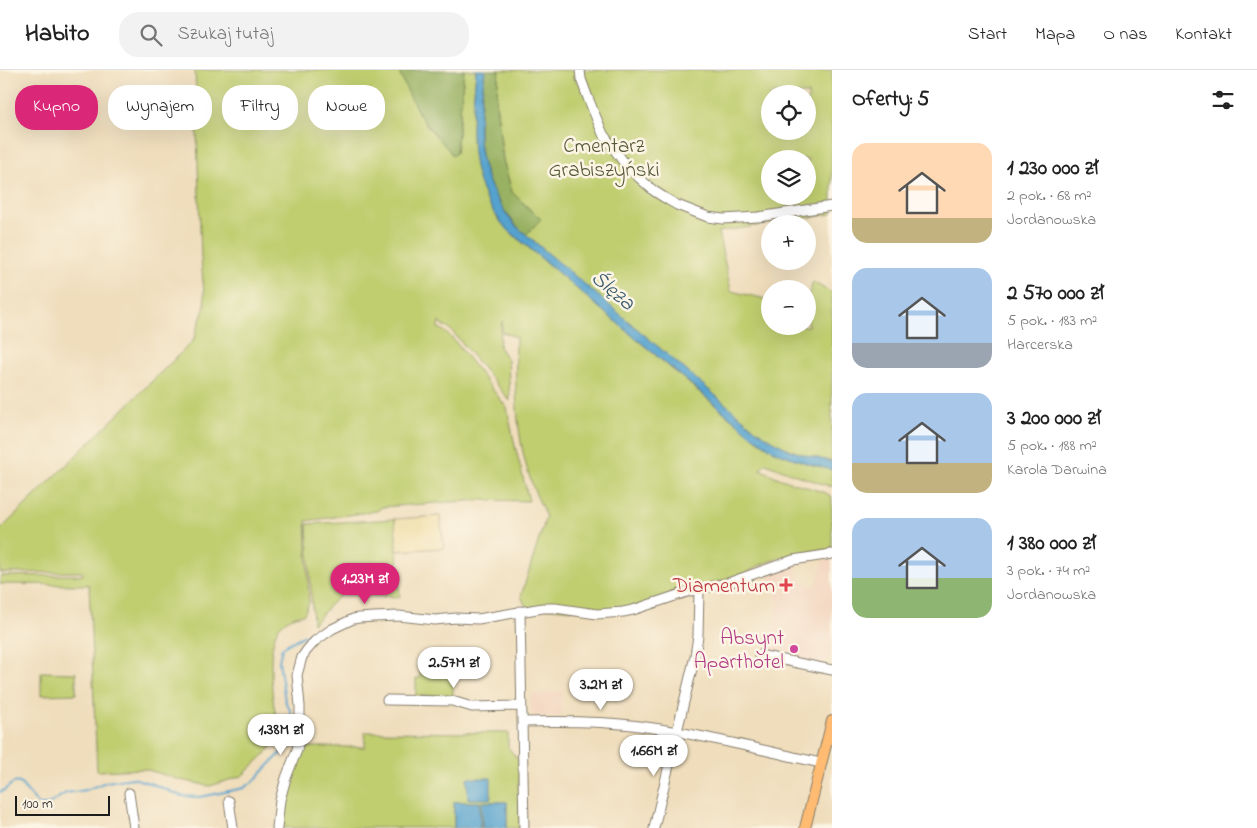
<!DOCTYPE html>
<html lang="pl">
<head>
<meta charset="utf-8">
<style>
  :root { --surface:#fff; --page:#f2f2f2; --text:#222; --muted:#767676; --line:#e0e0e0; --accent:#db2777 }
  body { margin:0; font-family:"Indie Flower",sans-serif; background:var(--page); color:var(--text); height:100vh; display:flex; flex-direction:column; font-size:19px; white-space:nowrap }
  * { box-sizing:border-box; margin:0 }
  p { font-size:16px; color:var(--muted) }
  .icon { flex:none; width:28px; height:28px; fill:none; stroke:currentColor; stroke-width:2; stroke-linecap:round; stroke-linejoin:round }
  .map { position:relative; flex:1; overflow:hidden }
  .side { display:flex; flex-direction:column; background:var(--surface); width:425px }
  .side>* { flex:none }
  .guide { position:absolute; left:15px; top:15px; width:475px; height:45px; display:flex; gap:10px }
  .buttons { position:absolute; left:761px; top:15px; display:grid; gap:10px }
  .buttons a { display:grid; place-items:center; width:55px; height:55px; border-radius:50%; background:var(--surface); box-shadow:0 5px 20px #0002; font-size:25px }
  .scale { position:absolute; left:15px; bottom:12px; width:95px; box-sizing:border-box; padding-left:5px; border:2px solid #1c1c1c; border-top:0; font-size:14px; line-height:18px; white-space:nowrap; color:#1c1c1c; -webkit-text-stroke:4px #fcf5e5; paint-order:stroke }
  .price { position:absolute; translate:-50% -42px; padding:0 11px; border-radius:18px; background:#fff; color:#222; font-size:16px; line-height:32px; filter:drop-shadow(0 1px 2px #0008) }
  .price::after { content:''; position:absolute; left:50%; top:30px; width:15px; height:11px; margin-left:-8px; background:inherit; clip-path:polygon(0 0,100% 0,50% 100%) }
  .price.active { background:var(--accent); color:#fff }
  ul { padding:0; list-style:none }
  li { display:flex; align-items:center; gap:15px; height:125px; padding:0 20px }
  li span { display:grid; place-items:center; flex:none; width:140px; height:100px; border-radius:15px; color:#555 }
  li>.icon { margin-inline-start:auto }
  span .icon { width:60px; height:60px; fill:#fffc; stroke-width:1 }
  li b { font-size:21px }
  h2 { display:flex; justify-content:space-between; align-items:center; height:60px; padding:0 20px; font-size:21px }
  .tag { padding:0 18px; border-radius:20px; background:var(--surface); box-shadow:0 5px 20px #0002; font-size:18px; line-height:45px }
  .tag.active { background:var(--accent); color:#fff }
  header { display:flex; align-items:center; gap:30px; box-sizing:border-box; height:70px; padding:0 25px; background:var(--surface); border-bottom:1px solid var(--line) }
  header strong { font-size:24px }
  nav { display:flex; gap:28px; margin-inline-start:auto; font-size:18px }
  .search { width:350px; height:45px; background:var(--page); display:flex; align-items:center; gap:12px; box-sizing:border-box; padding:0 18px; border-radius:20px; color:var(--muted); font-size:19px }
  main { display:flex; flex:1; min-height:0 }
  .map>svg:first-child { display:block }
</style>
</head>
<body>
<header>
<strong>Habito</strong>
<div class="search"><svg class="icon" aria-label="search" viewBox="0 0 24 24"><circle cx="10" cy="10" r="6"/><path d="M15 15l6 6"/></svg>Szukaj tutaj</div>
<nav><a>Start</a><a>Mapa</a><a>O nas</a><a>Kontakt</a></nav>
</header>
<main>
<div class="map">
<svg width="832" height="758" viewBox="0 0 832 758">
  <rect width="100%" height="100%" fill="#fcf5e5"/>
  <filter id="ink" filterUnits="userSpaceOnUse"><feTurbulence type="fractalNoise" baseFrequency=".02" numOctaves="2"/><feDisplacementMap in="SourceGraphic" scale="10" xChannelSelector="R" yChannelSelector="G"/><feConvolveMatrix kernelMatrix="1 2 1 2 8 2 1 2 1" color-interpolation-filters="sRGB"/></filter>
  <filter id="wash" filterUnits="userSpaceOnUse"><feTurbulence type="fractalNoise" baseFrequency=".0096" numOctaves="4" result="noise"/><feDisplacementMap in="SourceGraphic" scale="20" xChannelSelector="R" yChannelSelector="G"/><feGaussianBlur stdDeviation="1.12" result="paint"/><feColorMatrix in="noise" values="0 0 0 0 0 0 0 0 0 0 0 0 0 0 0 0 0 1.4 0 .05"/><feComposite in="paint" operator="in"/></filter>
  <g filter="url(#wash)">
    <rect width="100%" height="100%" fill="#efddbb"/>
    <path fill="#f2d4be" d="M832,489V571L826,597L769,584L775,558L773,557L778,531L768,504L794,495L800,511L816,516L823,490Z
      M562,621L561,647H535L531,645L530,625Z"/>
    <path fill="#c0ce70" stroke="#6e7546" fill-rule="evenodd" d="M195,0H398L419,44L456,83L464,0H476C472,52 464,100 496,146C502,155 510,162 518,169L705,327L755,368L776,382L806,393L832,400V417L793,404L766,393L760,399L781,409L826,423L832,427V479C803,482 772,486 747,503L637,536L607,541L526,537L521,526L546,447C541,434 534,422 530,408C515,363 515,315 516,267L502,262V251L499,277L508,290L510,331L458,268L450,259L441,255L439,252L438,258L443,260L454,270L507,338L515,376L529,431L480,430L382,437L377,441L306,451L309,533L304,544C294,546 287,548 280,556C267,572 271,616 274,636C275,644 280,653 283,662L264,685L242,706L210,716L180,710L145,699L97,701L89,515L0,514V506L83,505L82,502L0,503V460L193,271L205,236L201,188Z
      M499,0H832V144L718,162L731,221L770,230V256H808V226L813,212L832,223V392C818,388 803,385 790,380C777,374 766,366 755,359L526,165L540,149L512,122L503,90L496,32ZM770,24H808V61H770ZM770,89H808V126H770Z
      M395,449L400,527L342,524L330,535L314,553H313L307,454Z
      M420,598L453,599V626H416V608H420Z
      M41,602L76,603V624L41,625Z
      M365,662L508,663V677L519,691L520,758H507V732H483L482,758H480V732H454V758H281L282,733L290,706L294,702L301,677H365Z"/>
    <path fill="#98b162" stroke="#5a663f" d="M398,0H464L456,83L453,86C445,74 434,65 425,53C414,37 406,18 398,0Z
      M485,0H499L496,33L503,90L512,122L526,136L541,149L526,165C495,136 477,97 479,54C480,36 483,18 485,0Z"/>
    <path fill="#eeda9e" stroke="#857b5d" d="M440,446L444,478L397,481L395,449Z"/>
    <path fill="#55a2ce" stroke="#385f75" d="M476,0H485C483,18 480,36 479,54C477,92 491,126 515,155L755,359C766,366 777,374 790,380C803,385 818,388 832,392V400L806,393L776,382L755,368L603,241L507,159C463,110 471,61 476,0Z
      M467,708H491V729H468Z
      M454,732H480V758H454Z
      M482,732H507V758H482Z"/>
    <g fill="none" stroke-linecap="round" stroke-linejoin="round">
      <path stroke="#55a2ce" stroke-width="2" d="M288,673L293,663V652L290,640L285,631L279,591L282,578C292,570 304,567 315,560
        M0,722C9,720 10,710 20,713L39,735H47L66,723L86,720L106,712L133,708L155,715L181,726L200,727L244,718L254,711L280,684L285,677"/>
    </g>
  </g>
  <g filter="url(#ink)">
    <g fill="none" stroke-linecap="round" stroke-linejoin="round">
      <defs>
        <path id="minor" d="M580,0L581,9L588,28L603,64L628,98L654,121L665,128L677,135L708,147L723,149L758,147L832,136
          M520,541L524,758
          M759,585L832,600
          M387,630L452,631L472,637L521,636
          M522,652C561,651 600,651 639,656C701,664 761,680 821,693
          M129,723L134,758
          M229,731L233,758
          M277,758L280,730L286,708L297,680L298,674L300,656V636L297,605L302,587L307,580L315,571L332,559L353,549L359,548L374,547L399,546L435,550L456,548L478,549L543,538H555L597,544L623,542L633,540L690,521L728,513L793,490L832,484
          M654,758L695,586L698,566L699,520"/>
        <path id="major" d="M805,758L832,651"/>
      </defs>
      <use href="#minor" stroke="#867c6c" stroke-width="11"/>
      <use href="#major" stroke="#867c6c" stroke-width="12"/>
      <use href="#minor" stroke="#fff" stroke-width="9"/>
      <use href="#major" stroke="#ffbb71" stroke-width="10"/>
    </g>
  </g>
  <path fill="#e0444e" stroke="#fcf5e5" stroke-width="2" d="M783.5 507.5h5v5h5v5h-5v5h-5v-5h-5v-5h5z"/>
  <circle fill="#d1479c" stroke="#fcf5e5" stroke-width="2" cx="794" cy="579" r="5"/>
  <g text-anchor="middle" stroke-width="5" stroke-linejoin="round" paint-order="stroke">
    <g font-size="21" fill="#555a39" stroke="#fcf5e5">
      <text x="604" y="82">Cmentarz<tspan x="604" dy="24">Grabiszyński</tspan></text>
    </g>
    <g font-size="21" fill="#be3a42" stroke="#fcf5e5" text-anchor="end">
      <text x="775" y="522">Diamentum</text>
    </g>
    <g font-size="21" fill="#b23c85" stroke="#fcf5e5" text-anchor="end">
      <text x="784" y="574">Absynt<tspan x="784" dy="24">Aparthotel</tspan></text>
    </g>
    <g font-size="22" font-style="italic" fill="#36586c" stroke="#fcf5e5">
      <text transform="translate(614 219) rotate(40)" y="8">Ślęza</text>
    </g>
  </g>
</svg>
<div class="buttons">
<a><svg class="icon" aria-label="locate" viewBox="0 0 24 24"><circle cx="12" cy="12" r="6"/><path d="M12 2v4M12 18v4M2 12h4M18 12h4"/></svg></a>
<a><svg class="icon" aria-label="layers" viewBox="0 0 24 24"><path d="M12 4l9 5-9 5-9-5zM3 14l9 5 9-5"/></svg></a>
<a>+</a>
<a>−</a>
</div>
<div class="scale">100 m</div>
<b class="price active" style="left:365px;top:535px">1.23M zł</b>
<b class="price" style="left:454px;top:619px">2.57M zł</b>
<b class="price" style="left:601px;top:641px">3.2M zł</b>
<b class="price" style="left:281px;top:686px">1.38M zł</b>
<b class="price" style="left:654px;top:707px">1.66M zł</b>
<div class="guide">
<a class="tag active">Kupno</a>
<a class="tag">Wynajem</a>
<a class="tag">Filtry</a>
<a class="tag">Nowe</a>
</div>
</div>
<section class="side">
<h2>Oferty: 5<svg class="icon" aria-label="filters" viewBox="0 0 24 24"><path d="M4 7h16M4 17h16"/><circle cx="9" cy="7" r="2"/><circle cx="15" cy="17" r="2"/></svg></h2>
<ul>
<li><span style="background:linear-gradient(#ffd9b3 75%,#c2b280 0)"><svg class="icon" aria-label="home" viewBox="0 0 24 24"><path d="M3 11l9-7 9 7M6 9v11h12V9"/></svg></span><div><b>1 230 000 zł</b><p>2 pok. · 68 m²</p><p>Jordanowska</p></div></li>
<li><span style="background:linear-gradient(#a9c7e8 75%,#9aa5b1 0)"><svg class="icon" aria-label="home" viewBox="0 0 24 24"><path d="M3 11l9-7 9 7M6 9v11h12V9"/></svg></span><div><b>2 570 000 zł</b><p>5 pok. · 183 m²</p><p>Harcerska</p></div></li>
<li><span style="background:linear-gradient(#a9c7e8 70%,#c2b280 0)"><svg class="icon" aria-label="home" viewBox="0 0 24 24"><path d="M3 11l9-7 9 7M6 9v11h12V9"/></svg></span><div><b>3 200 000 zł</b><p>5 pok. · 188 m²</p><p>Karola Darwina</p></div></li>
<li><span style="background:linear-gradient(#a9c7e8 60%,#8fb573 0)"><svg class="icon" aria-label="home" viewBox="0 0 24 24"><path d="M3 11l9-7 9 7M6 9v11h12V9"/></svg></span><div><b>1 380 000 zł</b><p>3 pok. · 74 m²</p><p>Jordanowska</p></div></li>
</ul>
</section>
</main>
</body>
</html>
